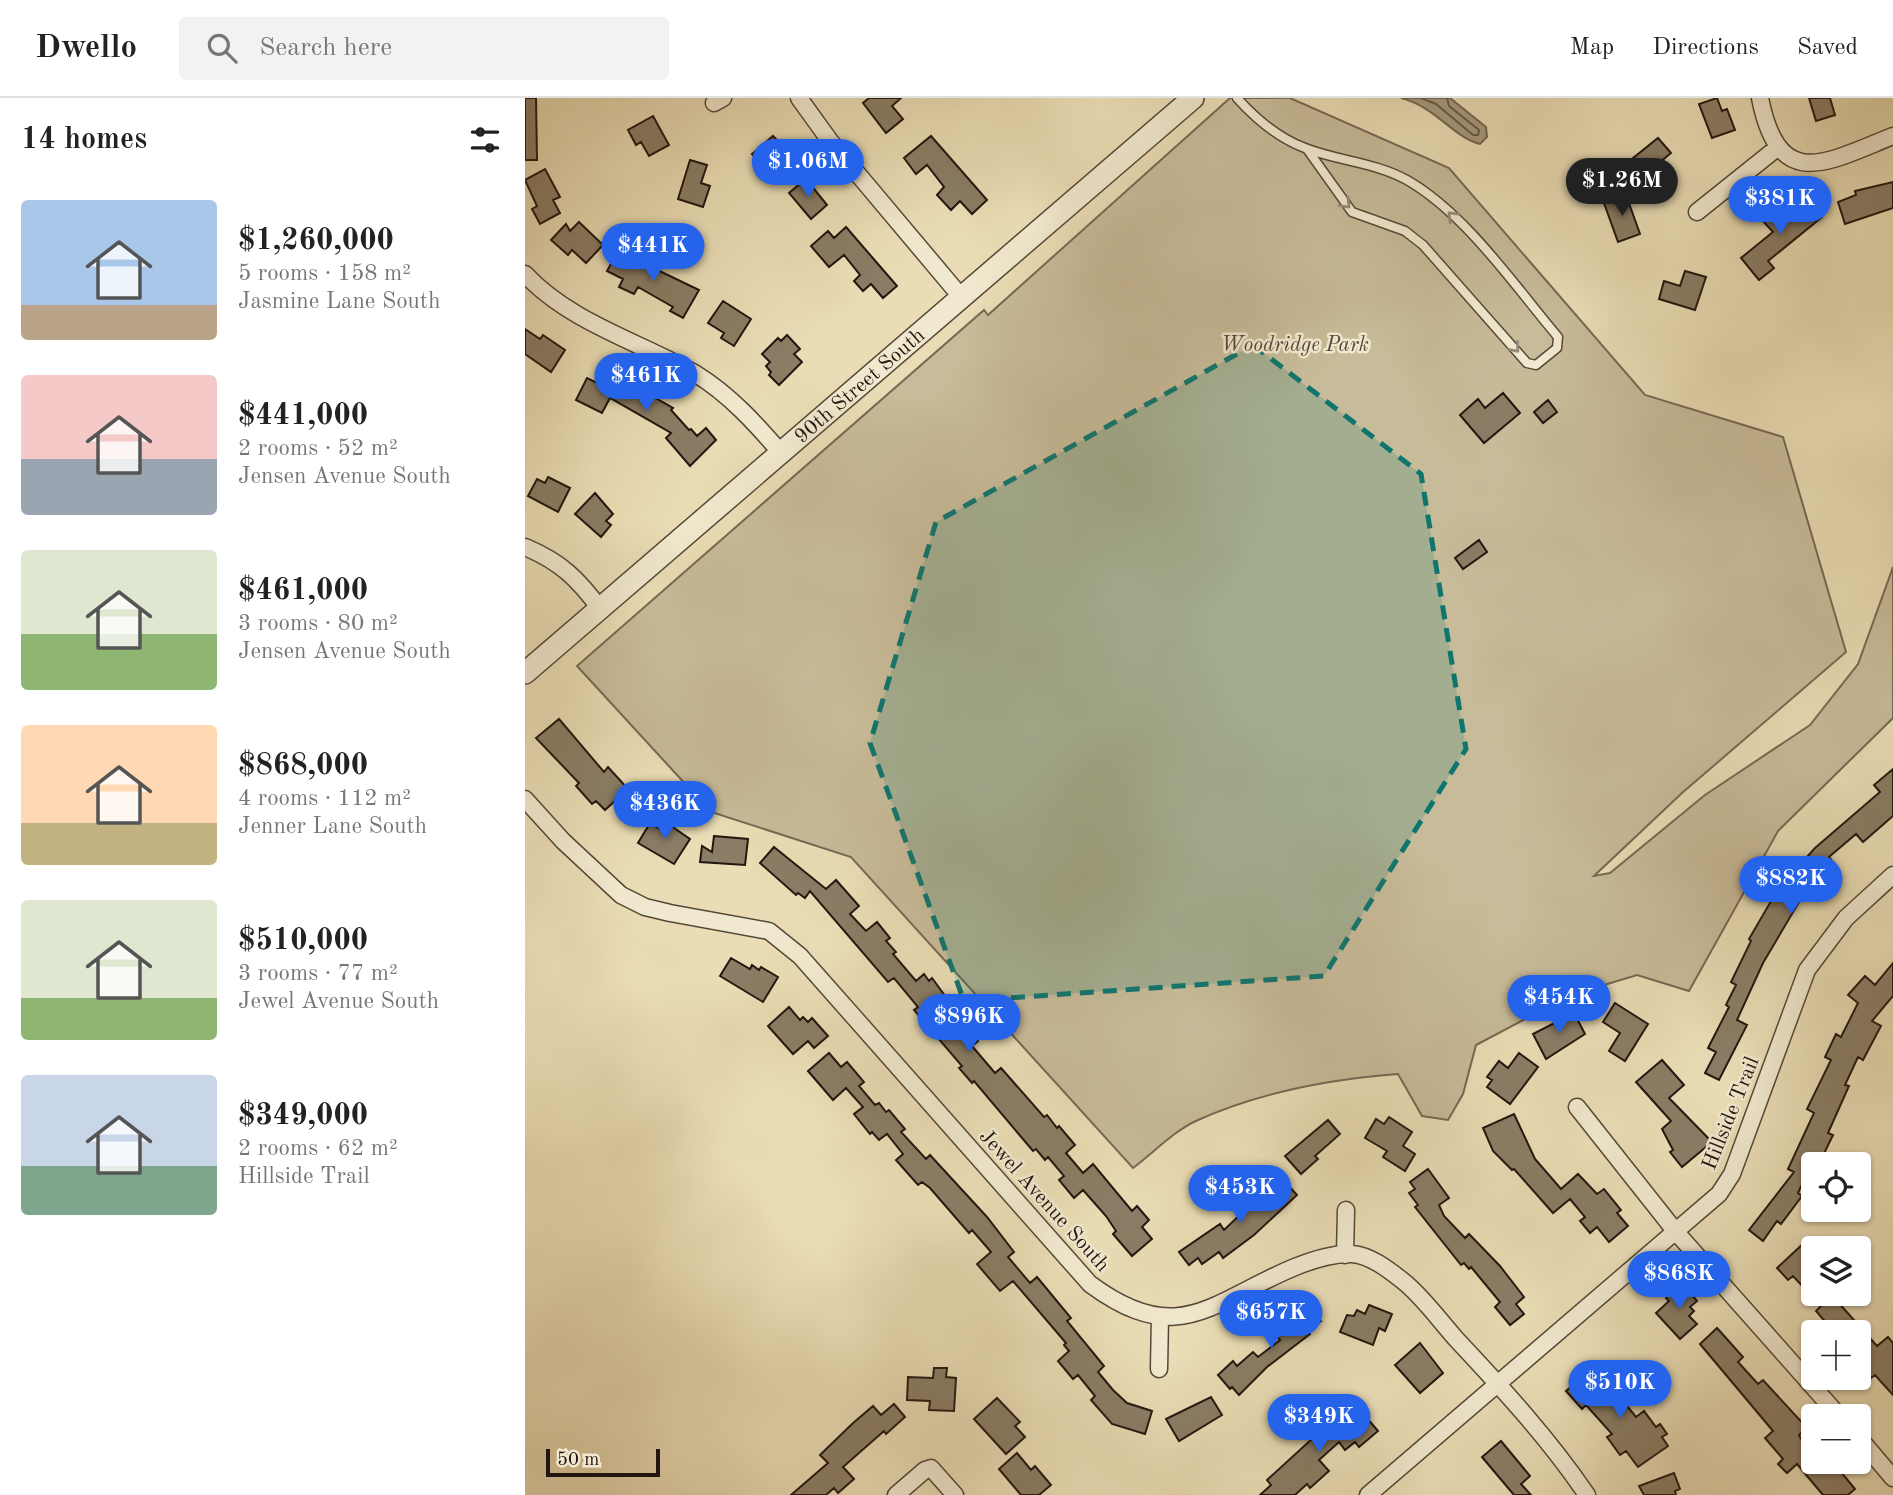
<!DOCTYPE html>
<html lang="en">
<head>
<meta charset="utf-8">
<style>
  :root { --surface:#fff; --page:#f2f2f2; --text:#222; --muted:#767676; --line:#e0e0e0; --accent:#2563eb }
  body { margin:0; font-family:"Old Standard TT",serif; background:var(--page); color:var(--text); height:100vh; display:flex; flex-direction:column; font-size:26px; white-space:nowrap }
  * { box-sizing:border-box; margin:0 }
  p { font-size:23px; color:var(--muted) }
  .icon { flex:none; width:38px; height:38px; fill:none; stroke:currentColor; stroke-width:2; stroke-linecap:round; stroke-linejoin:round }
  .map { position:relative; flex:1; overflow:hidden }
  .side { display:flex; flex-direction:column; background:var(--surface); width:525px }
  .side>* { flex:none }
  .fabs { position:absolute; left:1276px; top:1054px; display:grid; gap:14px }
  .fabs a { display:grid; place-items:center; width:70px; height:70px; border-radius:7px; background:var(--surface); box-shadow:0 2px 5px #0004; font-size:35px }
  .scale { position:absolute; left:21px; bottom:18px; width:114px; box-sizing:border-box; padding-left:7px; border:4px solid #23160f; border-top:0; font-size:19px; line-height:24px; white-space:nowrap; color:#23160f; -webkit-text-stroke:5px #f1e9cf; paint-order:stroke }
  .price { position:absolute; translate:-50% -60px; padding:0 16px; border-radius:24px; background:var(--accent); color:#fff; font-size:23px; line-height:46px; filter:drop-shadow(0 2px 4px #0008) }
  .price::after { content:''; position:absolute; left:50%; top:42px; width:21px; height:16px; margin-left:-10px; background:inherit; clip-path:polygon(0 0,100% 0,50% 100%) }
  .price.active { background:#222; color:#fff }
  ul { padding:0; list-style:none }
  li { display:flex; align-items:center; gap:21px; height:175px; padding:0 21px }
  li span { display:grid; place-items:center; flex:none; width:196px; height:140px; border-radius:7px; color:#555 }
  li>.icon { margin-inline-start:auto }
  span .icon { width:84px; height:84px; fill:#fffc; stroke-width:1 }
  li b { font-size:30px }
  h2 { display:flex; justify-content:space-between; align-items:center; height:84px; padding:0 21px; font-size:30px }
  header { display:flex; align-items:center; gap:42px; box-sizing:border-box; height:98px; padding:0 35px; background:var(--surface); border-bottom:2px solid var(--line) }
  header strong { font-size:33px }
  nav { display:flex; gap:38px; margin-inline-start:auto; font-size:24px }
  .search { width:490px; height:63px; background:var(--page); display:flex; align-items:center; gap:18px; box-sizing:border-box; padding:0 24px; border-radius:7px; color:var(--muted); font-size:26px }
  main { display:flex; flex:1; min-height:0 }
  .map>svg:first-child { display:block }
</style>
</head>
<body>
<header>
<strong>Dwello</strong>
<div class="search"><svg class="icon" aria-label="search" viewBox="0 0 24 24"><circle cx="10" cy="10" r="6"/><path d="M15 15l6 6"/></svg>Search here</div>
<nav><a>Map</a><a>Directions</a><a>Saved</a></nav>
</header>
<main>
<section class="side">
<h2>14 homes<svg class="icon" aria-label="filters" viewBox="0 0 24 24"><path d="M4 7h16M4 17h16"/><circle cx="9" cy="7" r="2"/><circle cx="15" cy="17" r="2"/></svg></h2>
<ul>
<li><span style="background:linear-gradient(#a9c7e8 75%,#b9a48a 0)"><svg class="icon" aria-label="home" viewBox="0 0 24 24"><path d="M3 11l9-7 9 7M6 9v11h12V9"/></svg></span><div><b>$1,260,000</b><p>5 rooms · 158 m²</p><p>Jasmine Lane South</p></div></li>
<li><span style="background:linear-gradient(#f6c9c9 60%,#9aa5b1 0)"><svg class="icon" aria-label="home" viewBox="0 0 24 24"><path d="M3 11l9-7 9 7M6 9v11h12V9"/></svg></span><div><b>$441,000</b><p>2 rooms · 52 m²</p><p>Jensen Avenue South</p></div></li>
<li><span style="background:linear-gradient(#dfe7d0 60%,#8fb573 0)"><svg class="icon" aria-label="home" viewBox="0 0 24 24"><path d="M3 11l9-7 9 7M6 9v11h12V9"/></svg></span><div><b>$461,000</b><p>3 rooms · 80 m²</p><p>Jensen Avenue South</p></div></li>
<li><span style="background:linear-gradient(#ffd9b3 70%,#c2b280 0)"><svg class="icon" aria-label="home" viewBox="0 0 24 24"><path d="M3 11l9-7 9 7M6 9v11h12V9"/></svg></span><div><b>$868,000</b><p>4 rooms · 112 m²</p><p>Jenner Lane South</p></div></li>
<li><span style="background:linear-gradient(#dfe7d0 70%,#8fb573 0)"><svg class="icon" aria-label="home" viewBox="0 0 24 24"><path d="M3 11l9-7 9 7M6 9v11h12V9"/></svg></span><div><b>$510,000</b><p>3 rooms · 77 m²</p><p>Jewel Avenue South</p></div></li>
<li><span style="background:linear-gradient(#c9d6e8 65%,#7fa58c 0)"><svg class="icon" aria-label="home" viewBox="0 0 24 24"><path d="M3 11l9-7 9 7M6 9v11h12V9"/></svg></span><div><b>$349,000</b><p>2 rooms · 62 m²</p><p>Hillside Trail</p></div></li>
</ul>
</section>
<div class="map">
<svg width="1368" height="1397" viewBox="0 0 1368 1397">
  <rect width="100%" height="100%" fill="#eaddb5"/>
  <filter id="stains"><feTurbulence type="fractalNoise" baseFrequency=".00286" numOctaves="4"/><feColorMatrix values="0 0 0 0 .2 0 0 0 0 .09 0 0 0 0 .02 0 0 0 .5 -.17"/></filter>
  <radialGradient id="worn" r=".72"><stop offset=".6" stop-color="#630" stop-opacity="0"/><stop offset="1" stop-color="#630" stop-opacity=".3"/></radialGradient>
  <path fill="#c8bb99" stroke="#766854" stroke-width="2" d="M705,0H765L924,70L1120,297L1258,339L1321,554L1157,695L1069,778L1085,775L1180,697L1285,627L1333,566L1368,469V620L1253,733L1164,893L1112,877L1046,897L951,947L938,996L923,1022L897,1018L873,976C806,981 736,994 673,1022C650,1032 628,1055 608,1070L326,759L186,714L52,568L459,212L463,217Z"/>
  <path fill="#a6997d" stroke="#726551" stroke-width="2" d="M876,0H925L961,29L962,39L955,46C929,40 910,8 876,0Z"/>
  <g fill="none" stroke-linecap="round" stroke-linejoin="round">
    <path stroke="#645846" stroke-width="2" d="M896,0L911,6L948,37H953L954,32L924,8L922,0"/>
  </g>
  <path fill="#8a7d65" stroke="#23160f" stroke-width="2" d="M0,0H11L12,62H0Z
    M344,0H376L367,8L378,21L361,35L338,5Z
    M1192,0L1197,13L1202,11L1210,32L1187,40L1174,6Z
    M1284,0H1305L1310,17L1291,23Z
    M128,18L144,47L124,58L116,44L111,47L103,32Z
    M248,38L261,52L252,61L256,66L245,76L227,56Z
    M406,38L462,102L447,116L435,103L426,112L412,97L419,89L402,67L391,76L379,60Z
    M1133,40L1146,55L1115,81L1102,65Z
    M165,62L182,67L176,85L185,88L178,109L153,101Z
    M20,71L35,99L28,102L35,115L15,126L7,111L12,108L0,82Z
    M281,81L302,107L286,121L264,95Z
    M1368,84V110L1320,126L1313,104L1331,97L1330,93Z
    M1101,97L1115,136L1093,144L1079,105Z
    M1282,100L1297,119L1243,163L1249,170L1234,182L1216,160L1248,134L1238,123L1252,112L1259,120Z
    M54,124L78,147L61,165L47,152L43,157L26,142L41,126L45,133Z
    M321,129L372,188L358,200L346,186L338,193L329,183L335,177L319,157L304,169L286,148L303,133L309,140Z
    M93,153L174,192L158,220L145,213L148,209L113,189L109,196L94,189L98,181L82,173Z
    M1160,173L1181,179L1170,212L1134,201L1139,183L1155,188Z
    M198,203L226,221L209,248L196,240L199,235L183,225Z
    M0,231L15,241L18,237L40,252L26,274L0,256Z
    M262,237L275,251L269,256L277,264L254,287L244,277L246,274L241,268L245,264L237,256L253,240L256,243Z
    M81,272L148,310L146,312L164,332L166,331L172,338L181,330L191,342L165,368L141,340L146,335L85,300L77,315L51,302L62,280L74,286Z
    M978,295L995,315L959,345L935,317L953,301L960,310Z
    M1023,302L1032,314L1018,325L1009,314Z
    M23,379L45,390L33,414L3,398L12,381L20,385Z
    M70,395L88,416L81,423L86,427L76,439L50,416Z
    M954,442L962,454L938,471L930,460Z
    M34,621L79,674L83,669L103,691L80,712L71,703L67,706L51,688L54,685L11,640Z
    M1368,671V718L1338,744L1331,736L1304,759L1308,764L1283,788L1287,791L1274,804L1238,865L1212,922L1222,927L1194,982L1180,975L1191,954L1183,950L1204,909L1201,907L1211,887L1206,884L1226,843L1224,841L1253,791L1290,750L1355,694L1349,687Z
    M139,723L165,741L149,766L113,745L125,725L135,731Z
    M189,738L223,741L220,767L175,764L177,748L187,754Z
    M249,749L301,791L311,782L334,808L325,816L341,833L352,824L365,840L361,843L371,854L368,856L391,883L399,876L404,883L407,880L453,943L447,948L470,975L476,970L519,1019L522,1017L532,1030L534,1028L550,1047L541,1055L558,1075L568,1066L607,1113L612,1108L624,1122L617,1129L627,1141L607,1158L588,1136L591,1133L581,1118L558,1092L549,1100L534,1082L539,1078L523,1059L520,1062L511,1051L508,1053L449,983L447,985L434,970L437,968L389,912L393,909L369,880L363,884L285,793L280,800L273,795L271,797L235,765Z
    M206,860L225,871L227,867L234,872L236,869L253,879L238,904L195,878Z
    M1368,865V898L1347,923L1356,928L1338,962L1333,959L1320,987L1324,988L1303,1035L1308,1037L1294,1066L1285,1069L1273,1095L1277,1098L1256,1126L1252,1123L1238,1143L1224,1132L1269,1074L1263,1071L1289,1015L1282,1011L1306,962L1300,959L1311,936L1316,939L1333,905L1323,897L1340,878L1350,887Z
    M1090,905L1123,926L1100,963L1084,953L1095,935L1078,924Z
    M264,909L275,922L278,919L283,924L287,920L303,938L289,950L283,943L268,956L243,928Z
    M1049,915L1060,936L1021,961L1008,936Z
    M304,955L316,969L322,964L339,984L334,988L350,1007L354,1005L361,1014L364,1012L380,1031L376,1034L401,1061L405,1057L462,1119L489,1154L483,1159L505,1185L512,1179L546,1220L542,1223L579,1268L573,1274L588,1292L602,1305L627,1313L620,1336L587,1326L566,1302L570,1298L553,1277L548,1281L533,1263L544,1253L539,1247L541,1245L488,1183L475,1193L452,1166L466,1154L447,1132L444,1135L405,1090L397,1084L393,1087L371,1062L378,1056L362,1036L354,1042L347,1034L345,1036L329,1016L338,1009L321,990L308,1002L283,973Z
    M994,955L1013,969L985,1006L962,989L967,982L962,979L974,963L983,970Z
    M1137,962L1159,987L1144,1000L1187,1044L1157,1069L1145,1054L1148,1052L1137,1031L1146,1023L1111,984Z
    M989,1016L1010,1061L1036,1091L1053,1076L1072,1096L1079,1091L1096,1112L1092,1115L1103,1128L1084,1144L1072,1129L1065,1135L1055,1123L1060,1119L1045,1101L1028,1115L989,1071L987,1072L968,1053L958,1030Z
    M864,1019L887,1034L878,1048L890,1056L880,1073L858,1059L862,1053L840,1040L851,1021L859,1026Z
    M803,1022L815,1036L790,1058L793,1061L776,1076L760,1058Z
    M903,1071L924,1100L914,1107L919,1118L940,1140L944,1136L975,1168L999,1199L991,1206L999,1216L985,1227L970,1209L975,1204L946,1169L944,1171L939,1165L936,1167L890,1109L893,1107L884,1095L890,1091L885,1084Z
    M760,1084L772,1097L729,1137L698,1160L694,1154L677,1166L673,1160L664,1167L654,1154L695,1126L699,1132L718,1114L710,1106L720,1096L727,1103L742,1088L748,1095Z
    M1280,1144L1288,1153V1195H1305L1352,1248L1363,1239L1368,1245V1297L1350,1277L1346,1280L1334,1266V1234H1309L1291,1213L1296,1208L1268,1178L1263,1182L1252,1170Z
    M1157,1185L1172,1203L1165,1209L1169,1213L1164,1218L1172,1226L1155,1241L1131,1215L1144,1203L1141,1200Z
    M782,1206L796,1223L783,1233L785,1236L742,1269L714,1297L707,1289L705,1291L693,1277L708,1263L712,1268L728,1254L733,1259L755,1242L747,1233Z
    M844,1207L867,1216L860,1233L854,1230L848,1247L815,1234L822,1217L829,1218L832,1212L840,1216Z
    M1192,1230L1218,1259L1213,1264L1233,1286L1238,1282L1282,1330L1274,1337L1288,1363L1298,1369L1307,1363L1330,1391L1323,1397H1298L1272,1366L1262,1375L1253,1366L1258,1361L1240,1340L1248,1333L1175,1246Z
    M895,1245L918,1275L895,1295L870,1267Z
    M409,1270H422L421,1279L431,1280L429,1313L404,1312L405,1303L382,1302L383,1279L408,1280Z
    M1074,1274L1111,1319L1119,1313L1131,1329L1135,1326L1142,1336L1137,1339L1143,1348L1113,1369L1101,1353L1095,1357L1082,1339L1087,1336L1061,1307L1057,1311L1041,1293L1058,1278L1063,1284Z
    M686,1299L697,1317L654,1343L641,1321Z
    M472,1300L495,1324L490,1328L500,1339L481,1356L449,1321Z
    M369,1306L380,1319L361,1336L359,1333L318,1369L329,1381L313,1395L309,1390L301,1397H266L303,1365L295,1357L327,1326L348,1308L356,1317Z
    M823,1308L836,1323L841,1319L853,1333L834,1349L830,1344L820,1352L814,1344L794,1362L804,1373L785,1390L782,1386L770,1397H735L746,1387L742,1382Z
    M976,1343L1005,1378L996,1386L1006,1397H989L957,1359Z
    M492,1355L506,1372L510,1368L526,1387L514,1397H496L474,1371Z
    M1149,1375L1155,1391L1150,1393L1151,1397H1119L1114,1388Z"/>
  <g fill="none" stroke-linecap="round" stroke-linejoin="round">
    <defs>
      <path id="service" d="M712,0C731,21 753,40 780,50C813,63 849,64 882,82C941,116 989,187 1033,239L1032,250L1011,267L1002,265L898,147L880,133L827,114L782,51"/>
      <path id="minor" d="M274,0L305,43L437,200
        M1235,0C1254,95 1300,65 1368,38
        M189,5L198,0
        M1172,114L1252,50
        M0,176C44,224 115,244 171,276C205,297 231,326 257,356
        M0,449C36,464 53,481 76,512
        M0,701L38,743L96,797L120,809L145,815L244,833L275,858L565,1186C654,1252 687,1203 770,1169C787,1162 808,1155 827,1156C845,1157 864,1172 878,1183C898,1199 915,1223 932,1242C978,1291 1024,1341 1062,1397
        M1052,1009L1151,1134L1314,1318
        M820,1157L821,1112
        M634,1271L635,1218
        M1334,1340L1368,1380
        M371,1397L400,1372L406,1370L430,1397
        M843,1397L1194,1096L1207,1076L1282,872L1321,820L1368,777"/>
      <g id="tertiary">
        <path id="s1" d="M0,575L668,0"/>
      </g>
    </defs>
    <use href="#service" stroke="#554838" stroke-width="11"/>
    <use href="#minor" stroke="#554838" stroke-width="19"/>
    <use href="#tertiary" stroke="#554838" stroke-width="24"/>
    <use href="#service" stroke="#f1e9cf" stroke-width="8"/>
    <use href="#minor" stroke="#f1e9cf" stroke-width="16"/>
    <use href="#tertiary" stroke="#f1e9cf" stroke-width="21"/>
  </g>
  <defs><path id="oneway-chevron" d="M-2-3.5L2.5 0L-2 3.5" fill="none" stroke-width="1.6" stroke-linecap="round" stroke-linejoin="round" transform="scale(1.75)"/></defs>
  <g stroke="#948a79">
    <use href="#oneway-chevron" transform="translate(821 106) rotate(46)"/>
    <use href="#oneway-chevron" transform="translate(927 118) rotate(-135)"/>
    <use href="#oneway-chevron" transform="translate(990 250) rotate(50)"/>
  </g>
  <path fill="#0f766e" fill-opacity="0.2" stroke="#0f766e" stroke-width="5" stroke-dasharray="14 9" stroke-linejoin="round" d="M728,247L896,376L941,651L799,878L439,903L345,645L411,424Z"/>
  <g text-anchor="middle" stroke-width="5" stroke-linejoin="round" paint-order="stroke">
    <g font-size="21" font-style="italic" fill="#554838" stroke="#f1e9cf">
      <text x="770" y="253">Woodridge Park</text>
    </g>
    <g font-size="21" fill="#23160f" stroke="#f1e9cf">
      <text dy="7" stroke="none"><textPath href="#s1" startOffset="441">90th Street South</textPath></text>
      <text transform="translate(1205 1015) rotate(-68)" y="7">Hillside Trail</text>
      <text transform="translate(520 1102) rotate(48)" y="7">Jewel Avenue South</text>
    </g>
  </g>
  <rect width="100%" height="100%" filter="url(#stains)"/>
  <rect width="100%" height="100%" fill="url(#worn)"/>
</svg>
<div class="fabs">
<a><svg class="icon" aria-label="locate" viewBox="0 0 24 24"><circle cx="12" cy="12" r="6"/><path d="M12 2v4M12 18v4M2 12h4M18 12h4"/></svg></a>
<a><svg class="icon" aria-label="layers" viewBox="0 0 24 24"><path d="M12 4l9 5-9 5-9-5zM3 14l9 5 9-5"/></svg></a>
<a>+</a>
<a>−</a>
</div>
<div class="scale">50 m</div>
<b class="price" style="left:283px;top:101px">$1.06M</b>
<b class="price active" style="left:1097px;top:120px">$1.26M</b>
<b class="price" style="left:1255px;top:138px">$381K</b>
<b class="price" style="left:128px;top:185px">$441K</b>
<b class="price" style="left:121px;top:315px">$461K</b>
<b class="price" style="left:140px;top:743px">$436K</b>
<b class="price" style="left:1266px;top:818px">$882K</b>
<b class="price" style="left:1034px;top:937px">$454K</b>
<b class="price" style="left:444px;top:956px">$896K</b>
<b class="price" style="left:715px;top:1127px">$453K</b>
<b class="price" style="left:1154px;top:1213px">$868K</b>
<b class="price" style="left:746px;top:1252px">$657K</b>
<b class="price" style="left:1095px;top:1322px">$510K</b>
<b class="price" style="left:794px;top:1356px">$349K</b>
</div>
</main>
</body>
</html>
